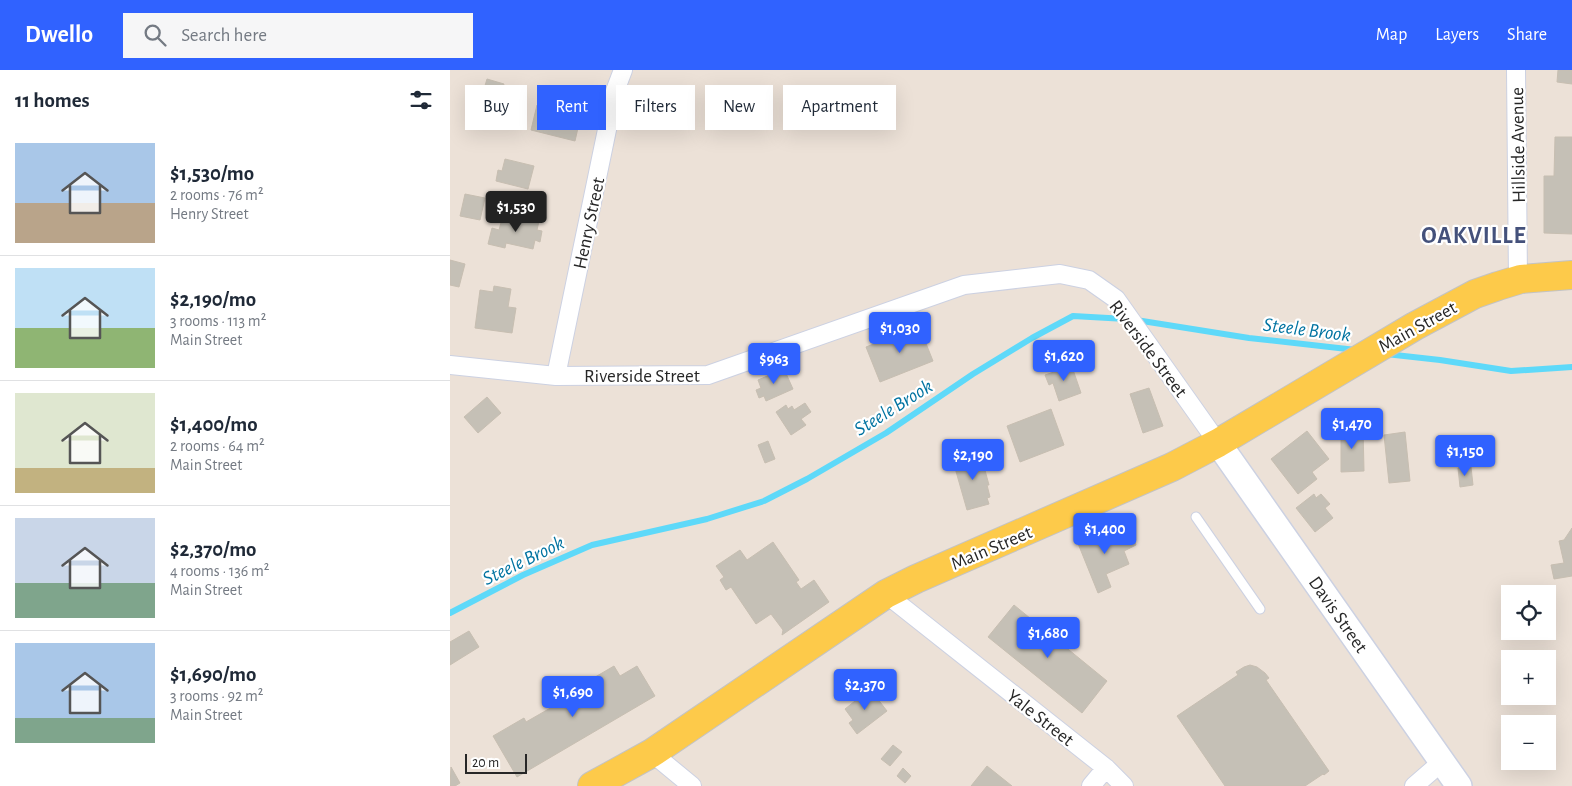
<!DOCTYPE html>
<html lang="en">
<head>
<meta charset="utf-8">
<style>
  :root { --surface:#fff; --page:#f6f6f7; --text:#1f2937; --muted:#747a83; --line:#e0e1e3; --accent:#3062ff }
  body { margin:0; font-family:"Alegreya Sans",sans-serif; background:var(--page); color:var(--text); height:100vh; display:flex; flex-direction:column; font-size:19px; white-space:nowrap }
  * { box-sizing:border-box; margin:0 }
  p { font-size:16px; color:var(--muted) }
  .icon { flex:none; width:28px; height:28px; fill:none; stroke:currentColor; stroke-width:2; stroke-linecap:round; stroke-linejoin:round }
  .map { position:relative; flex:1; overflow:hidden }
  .panel { display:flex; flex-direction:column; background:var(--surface); width:450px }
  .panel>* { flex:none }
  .guide { position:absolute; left:15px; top:15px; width:475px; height:45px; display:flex; gap:10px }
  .controls { position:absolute; left:1051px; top:515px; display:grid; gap:10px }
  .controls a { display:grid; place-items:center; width:55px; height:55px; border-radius:0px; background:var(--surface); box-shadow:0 5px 20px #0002; font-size:25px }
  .scale { position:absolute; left:15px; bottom:12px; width:62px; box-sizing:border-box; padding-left:5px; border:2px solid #272727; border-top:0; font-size:14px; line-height:18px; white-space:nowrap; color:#272727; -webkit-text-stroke:4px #fff; paint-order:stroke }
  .price { position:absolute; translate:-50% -42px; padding:0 11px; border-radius:5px; background:var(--accent); color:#fff; font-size:16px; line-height:32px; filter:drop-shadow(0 1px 2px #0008) }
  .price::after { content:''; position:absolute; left:50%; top:30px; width:15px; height:11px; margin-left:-8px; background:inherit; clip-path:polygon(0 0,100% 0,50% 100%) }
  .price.on { background:#222; color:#fff }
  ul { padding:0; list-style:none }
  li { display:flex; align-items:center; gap:15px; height:125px; padding:0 15px }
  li+li { border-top:1px solid var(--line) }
  li span { display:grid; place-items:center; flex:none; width:140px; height:100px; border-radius:0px; color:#555 }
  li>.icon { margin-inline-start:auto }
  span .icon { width:60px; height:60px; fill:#fffc; stroke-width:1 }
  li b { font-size:21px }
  h2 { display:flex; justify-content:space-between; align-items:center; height:60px; padding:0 15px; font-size:21px }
  .tag { padding:0 18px; border-radius:0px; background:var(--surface); box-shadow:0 5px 20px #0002; font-size:18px; line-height:45px }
  .tag.on { background:var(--accent); color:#fff }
  header { display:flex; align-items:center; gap:30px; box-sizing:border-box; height:70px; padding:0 25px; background:var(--accent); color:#fff }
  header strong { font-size:24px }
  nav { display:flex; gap:28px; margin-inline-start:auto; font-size:18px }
  .search { width:350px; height:45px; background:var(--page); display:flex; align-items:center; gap:12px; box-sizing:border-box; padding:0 18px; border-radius:0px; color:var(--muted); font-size:19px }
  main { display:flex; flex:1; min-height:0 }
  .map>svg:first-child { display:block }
</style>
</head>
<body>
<header>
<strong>Dwello</strong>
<div class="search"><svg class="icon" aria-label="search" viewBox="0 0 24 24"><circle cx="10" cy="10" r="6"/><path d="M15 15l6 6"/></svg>Search here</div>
<nav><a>Map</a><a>Layers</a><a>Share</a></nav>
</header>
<main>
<section class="panel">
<h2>11 homes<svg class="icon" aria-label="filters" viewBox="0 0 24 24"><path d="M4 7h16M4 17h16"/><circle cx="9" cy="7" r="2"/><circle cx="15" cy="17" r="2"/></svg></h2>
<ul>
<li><span style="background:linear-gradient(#a9c7e8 60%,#b9a48a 0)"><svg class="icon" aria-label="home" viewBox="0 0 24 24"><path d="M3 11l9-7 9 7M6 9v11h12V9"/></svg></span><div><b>$1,530/mo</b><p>2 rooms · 76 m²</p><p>Henry Street</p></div></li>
<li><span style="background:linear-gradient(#bfe0f5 60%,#8fb573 0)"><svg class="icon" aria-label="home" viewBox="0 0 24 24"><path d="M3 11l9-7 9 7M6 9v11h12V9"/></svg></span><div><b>$2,190/mo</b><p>3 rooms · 113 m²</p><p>Main Street</p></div></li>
<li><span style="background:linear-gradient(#dfe7d0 75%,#c2b280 0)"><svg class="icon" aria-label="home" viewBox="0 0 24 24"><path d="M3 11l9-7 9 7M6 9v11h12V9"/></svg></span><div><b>$1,400/mo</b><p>2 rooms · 64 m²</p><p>Main Street</p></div></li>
<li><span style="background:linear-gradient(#c9d6e8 65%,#7fa58c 0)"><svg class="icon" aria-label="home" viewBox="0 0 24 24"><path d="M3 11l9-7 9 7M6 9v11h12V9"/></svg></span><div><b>$2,370/mo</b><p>4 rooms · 136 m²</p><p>Main Street</p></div></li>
<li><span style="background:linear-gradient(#a9c7e8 75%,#7fa58c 0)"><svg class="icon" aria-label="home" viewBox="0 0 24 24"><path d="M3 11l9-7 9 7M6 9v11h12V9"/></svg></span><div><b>$1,690/mo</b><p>3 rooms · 92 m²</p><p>Main Street</p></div></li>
</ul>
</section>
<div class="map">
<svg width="1122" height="716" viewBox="0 0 1122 716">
  <rect width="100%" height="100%" fill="#ece1d7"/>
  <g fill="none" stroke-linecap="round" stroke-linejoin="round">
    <path stroke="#5ed9f9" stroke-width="6" d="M686,250L799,268L906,280
      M936,284L990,290L1061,301L1122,297
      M0,543L73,505L142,475L257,449L314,431L357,409L436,363L523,304L582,268L623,246L676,249"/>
  </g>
  <path fill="#c5c0b6" stroke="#c7beb1" d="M1108,0H1122V14L1107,12Z
    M37,9L54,14L48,34L31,29Z
    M87,35L125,44V47L130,49L125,71L81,60Z
    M1105,67H1122V164L1094,163V106H1104Z
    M55,89L84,96L78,119L46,111L48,100L52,101Z
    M15,124L35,128L30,150L10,146Z
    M60,145L89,151L87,160L92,161L90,172L85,170L83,179L56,173L55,178L38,174L42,158L49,160L52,149L59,150Z
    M0,190L15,194L9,217L0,215Z
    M44,216L61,219L58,237L66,238L62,263L25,258L30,220L43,222Z
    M469,256L483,291L430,312L416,277Z
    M620,291L631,323L609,331L603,313L599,315L595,305L610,300L608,295Z
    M334,299L343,319L316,331L314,326L309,328L306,320L311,318L308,310Z
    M699,318L713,356L693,363L680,324Z
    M37,327L51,343L28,363L14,347Z
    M355,333L361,342L351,349L356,355L341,365L326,342L336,335L338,339L342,336L344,340Z
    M601,339L614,375L570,392L557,356Z
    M913,358L914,401L891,402V359Z
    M857,361L879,389L862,402L867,409L848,424L821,389Z
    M955,362L960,411L939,413L934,365Z
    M318,371L325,389L315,393L308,375Z
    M530,382L539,415H537L540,427L537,428L539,434L517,440L503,391Z
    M1021,397L1023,415L1010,417L1008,398Z
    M864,424L866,428L871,424L880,434L875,438L883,448L865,462L846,438Z
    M663,456L667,466L681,461L686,475L674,481L679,494L656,504L661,517L648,523L627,471Z
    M1122,458V506L1104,509L1101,495L1114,493L1109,471L1114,470Z
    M323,472L349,510L346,512L351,519L364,510L379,532L332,565L333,560L321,544L306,554L281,517L276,520L270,510L274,507L266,496L290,480L297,490Z
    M564,535L657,611L632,643L538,567Z
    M19,561L29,577L0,595V572Z
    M800,595L807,597L815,603L819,608L816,610L879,701L874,705L873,704L855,716H775L727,646L788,605L786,602L794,597Z
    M164,596L170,606L187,596L205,626L67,707L43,666L74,648L76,652L125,624L123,620Z
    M420,619L437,641L407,664L399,653L403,650L395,639Z
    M443,675L452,682L440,696L431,689Z
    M537,696L562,716H521Z
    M1,697L10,713L5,716H0Z
    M453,698L461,706L455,713L447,706Z"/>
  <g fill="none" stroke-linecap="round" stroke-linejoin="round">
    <defs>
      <path id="service" d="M746,447L810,539"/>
      <path id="minor" d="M1066,0L1068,210
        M0,295L106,306L258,305L514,215L610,204L639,210L666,229L768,373
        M106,306L165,21L173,0
        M436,524L656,698L674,716
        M202,683L242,716
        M641,716L656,698
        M964,716L993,691"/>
      <path id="secondary" d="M768,373L1009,716"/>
      <path id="primary" d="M142,716L202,683L436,524L466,509L722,397L768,373L965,256L1025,224L1048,216L1071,209L1122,205"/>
    </defs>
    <use href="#service" stroke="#ccd1e2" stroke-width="11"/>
    <use href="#minor" stroke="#ccd1e2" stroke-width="20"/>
    <use href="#secondary" stroke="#ccd1e2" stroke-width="28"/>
    <use href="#primary" stroke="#c3c3c3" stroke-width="30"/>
    <use href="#service" stroke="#fff" stroke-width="9"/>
    <use href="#minor" stroke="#fff" stroke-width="18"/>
    <use href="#secondary" stroke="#fff" stroke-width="25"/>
    <use href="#primary" stroke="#fdca4a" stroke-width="28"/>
  </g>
  <g text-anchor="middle" stroke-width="4.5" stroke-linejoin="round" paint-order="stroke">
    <g font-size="19" fill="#272727" stroke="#fff">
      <text transform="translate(1067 75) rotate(-91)" y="7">Hillside Avenue</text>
      <text transform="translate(138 153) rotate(-78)" y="7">Henry Street</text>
      <text transform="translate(967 256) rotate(-29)" y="7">Main Street</text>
      <text transform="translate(699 278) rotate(53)" y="7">Riverside Street</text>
      <text x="192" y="312">Riverside Street</text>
      <text transform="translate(541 477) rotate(-23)" y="7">Main Street</text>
      <text transform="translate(889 544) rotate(55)" y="7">Davis Street</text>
      <text transform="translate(591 647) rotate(38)" y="7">Yale Street</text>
    </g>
    <g font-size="20" font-style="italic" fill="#0173a1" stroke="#fff">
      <text transform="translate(857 259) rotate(7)" y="7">Steele Brook</text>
      <text transform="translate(443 337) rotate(-32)" y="7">Steele Brook</text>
      <text transform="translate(73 490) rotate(-26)" y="7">Steele Brook</text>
    </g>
    <g font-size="24" font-weight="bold" letter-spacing="1" fill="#44517b" stroke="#fff">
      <text x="1024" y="173">OAKVILLE</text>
    </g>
  </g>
</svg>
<div class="controls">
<a><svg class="icon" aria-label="locate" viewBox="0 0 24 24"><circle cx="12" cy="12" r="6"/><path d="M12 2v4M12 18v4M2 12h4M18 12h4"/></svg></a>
<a>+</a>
<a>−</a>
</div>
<div class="scale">20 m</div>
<b class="price on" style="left:66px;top:163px">$1,530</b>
<b class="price" style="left:450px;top:284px">$1,030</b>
<b class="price" style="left:614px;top:312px">$1,620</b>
<b class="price" style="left:324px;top:315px">$963</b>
<b class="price" style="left:902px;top:380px">$1,470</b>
<b class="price" style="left:1015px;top:407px">$1,150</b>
<b class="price" style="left:523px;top:411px">$2,190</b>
<b class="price" style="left:655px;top:485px">$1,400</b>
<b class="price" style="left:598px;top:589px">$1,680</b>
<b class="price" style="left:415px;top:641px">$2,370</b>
<b class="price" style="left:123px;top:648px">$1,690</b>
<div class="guide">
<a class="tag">Buy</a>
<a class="tag on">Rent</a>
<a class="tag">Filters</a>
<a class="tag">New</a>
<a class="tag">Apartment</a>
</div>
</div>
</main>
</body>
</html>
